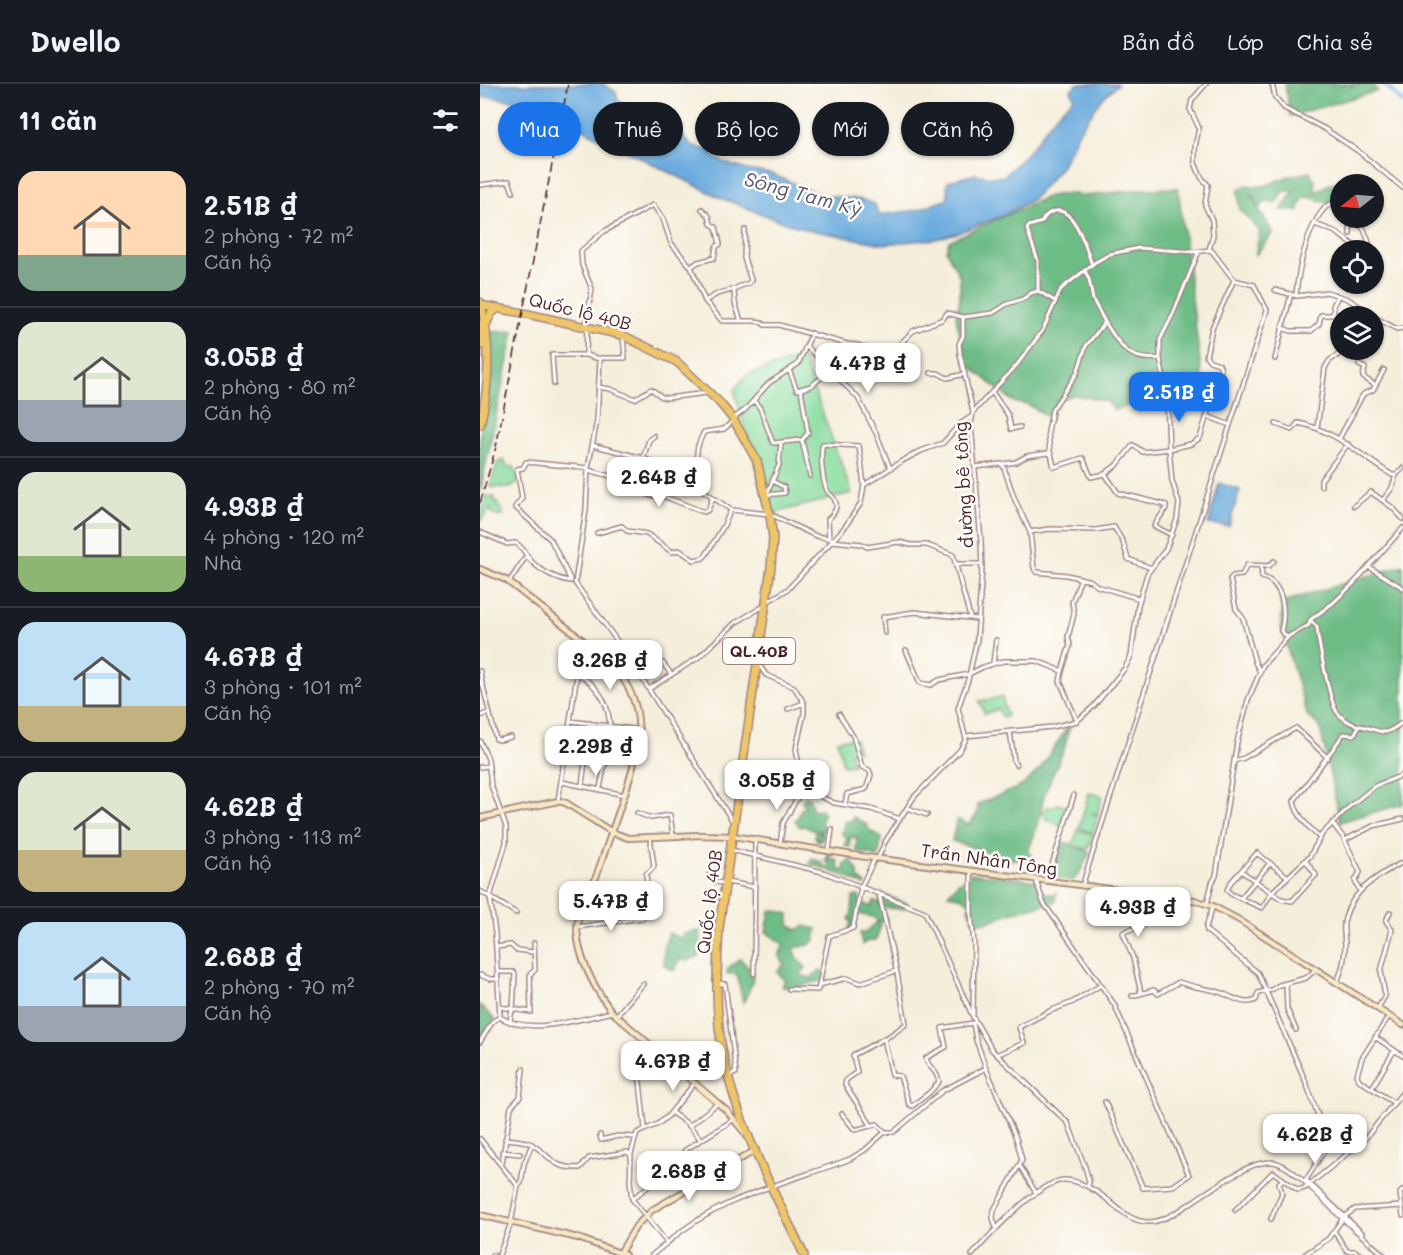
<!DOCTYPE html>
<html lang="vi">
<head>
<meta charset="utf-8">
<style>
  :root { --surface:#171b24; --page:#242831; --text:#f1f3f6; --muted:#9ea1a6; --line:#363941; --accent:#1a73e8 }
  body { margin:0; font-family:Mali,sans-serif; background:var(--page); color:var(--text); height:100vh; display:flex; flex-direction:column; font-size:22px; white-space:nowrap }
  * { box-sizing:border-box; margin:0 }
  p { font-size:20px; color:var(--muted) }
  .icon { flex:none; width:33px; height:33px; fill:none; stroke:currentColor; stroke-width:2; stroke-linecap:round; stroke-linejoin:round }
  .map { position:relative; flex:1; overflow:hidden }
  .side { display:flex; flex-direction:column; background:var(--surface); width:480px }
  .side>* { flex:none }
  .hud { position:absolute; left:18px; top:18px; width:570px; height:54px; display:flex; gap:12px }
  .needle { width:39px; rotate:253deg }
  .fabs { position:absolute; left:850px; top:90px; display:grid; gap:12px }
  .fabs a { display:grid; place-items:center; width:54px; height:54px; border-radius:50%; background:var(--surface); box-shadow:0 2px 4px #0004; font-size:30px }
  .price { position:absolute; translate:-50% -51px; padding:0 14px; border-radius:12px; background:#fff; color:#222; font-size:20px; line-height:39px; filter:drop-shadow(0 2px 3px #0008) }
  .price::after { content:''; position:absolute; left:50%; top:36px; width:18px; height:14px; margin-left:-9px; background:inherit; clip-path:polygon(0 0,100% 0,50% 100%) }
  .price.on { background:var(--accent); color:#fff }
  ul { padding:0; list-style:none }
  li { display:flex; align-items:center; gap:18px; height:150px; padding:0 18px }
  li+li { border-top:2px solid var(--line) }
  li span { display:grid; place-items:center; flex:none; width:168px; height:120px; border-radius:18px; color:#555 }
  li>.icon { margin-inline-start:auto }
  span .icon { width:72px; height:72px; fill:#fffc; stroke-width:1 }
  li b { font-size:26px }
  h2 { display:flex; justify-content:space-between; align-items:center; height:72px; padding:0 18px; font-size:26px }
  .tag { padding:0 21px; border-radius:27px; background:var(--surface); box-shadow:0 2px 4px #0004; font-size:21px; line-height:54px }
  .tag.on { background:var(--accent); color:#fff }
  header { display:flex; align-items:center; gap:36px; box-sizing:border-box; height:84px; padding:0 30px; background:var(--surface); border-bottom:2px solid var(--line) }
  header strong { font-size:28px }
  nav { display:flex; gap:33px; margin-inline-start:auto; font-size:21px }
  main { display:flex; flex:1; min-height:0 }
  .map>svg:first-child { display:block }
</style>
</head>
<body>
<header>
<strong>Dwello</strong>
<nav><a>Bản đồ</a><a>Lớp</a><a>Chia sẻ</a></nav>
</header>
<main>
<section class="side">
<h2>11 căn<svg class="icon" aria-label="filters" viewBox="0 0 24 24"><path d="M4 7h16M4 17h16"/><circle cx="9" cy="7" r="2"/><circle cx="15" cy="17" r="2"/></svg></h2>
<ul>
<li><span style="background:linear-gradient(#ffd9b3 70%,#7fa58c 0)"><svg class="icon" aria-label="home" viewBox="0 0 24 24"><path d="M3 11l9-7 9 7M6 9v11h12V9"/></svg></span><div><b>2.51B ₫</b><p>2 phòng · 72 m²</p><p>Căn hộ</p></div></li>
<li><span style="background:linear-gradient(#dfe7d0 65%,#9aa5b1 0)"><svg class="icon" aria-label="home" viewBox="0 0 24 24"><path d="M3 11l9-7 9 7M6 9v11h12V9"/></svg></span><div><b>3.05B ₫</b><p>2 phòng · 80 m²</p><p>Căn hộ</p></div></li>
<li><span style="background:linear-gradient(#dfe7d0 70%,#8fb573 0)"><svg class="icon" aria-label="home" viewBox="0 0 24 24"><path d="M3 11l9-7 9 7M6 9v11h12V9"/></svg></span><div><b>4.93B ₫</b><p>4 phòng · 120 m²</p><p>Nhà</p></div></li>
<li><span style="background:linear-gradient(#bfe0f5 70%,#c2b280 0)"><svg class="icon" aria-label="home" viewBox="0 0 24 24"><path d="M3 11l9-7 9 7M6 9v11h12V9"/></svg></span><div><b>4.67B ₫</b><p>3 phòng · 101 m²</p><p>Căn hộ</p></div></li>
<li><span style="background:linear-gradient(#dfe7d0 65%,#c2b280 0)"><svg class="icon" aria-label="home" viewBox="0 0 24 24"><path d="M3 11l9-7 9 7M6 9v11h12V9"/></svg></span><div><b>4.62B ₫</b><p>3 phòng · 113 m²</p><p>Căn hộ</p></div></li>
<li><span style="background:linear-gradient(#bfe0f5 70%,#9aa5b1 0)"><svg class="icon" aria-label="home" viewBox="0 0 24 24"><path d="M3 11l9-7 9 7M6 9v11h12V9"/></svg></span><div><b>2.68B ₫</b><p>2 phòng · 70 m²</p><p>Căn hộ</p></div></li>
</ul>
</section>
<div class="map">
<svg width="923" height="1171" viewBox="0 0 923 1171">
  <rect width="100%" height="100%" fill="#fdfcf7"/>
  <filter id="ink" filterUnits="userSpaceOnUse"><feTurbulence type="fractalNoise" baseFrequency=".0167" numOctaves="2"/><feDisplacementMap in="SourceGraphic" scale="12" xChannelSelector="R" yChannelSelector="G"/><feConvolveMatrix kernelMatrix="1 2 1 2 8 2 1 2 1" color-interpolation-filters="sRGB"/></filter>
  <filter id="wash" filterUnits="userSpaceOnUse"><feTurbulence type="fractalNoise" baseFrequency=".008" numOctaves="4" result="noise"/><feDisplacementMap in="SourceGraphic" scale="24" xChannelSelector="R" yChannelSelector="G"/><feGaussianBlur stdDeviation="1.35" result="paint"/><feColorMatrix in="noise" values="0 0 0 0 0 0 0 0 0 0 0 0 0 0 0 0 0 1.4 0 .05"/><feComposite in="paint" operator="in"/></filter>
  <g filter="url(#wash)">
    <rect width="100%" height="100%" fill="#f5eedb"/>
    <path fill="#87dc9f" stroke="#687e65" stroke-width="1.5" d="M322,273L372,409L290,430L254,306L267,291Z
      M24,376L27,383H34L39,395L38,399L30,404L10,403L17,379Z
      M5,412L15,413L14,417H16L24,431L18,433L11,428V424L0,438Z
      M522,613L527,632L523,634L518,625L505,630L499,617Z
      M375,654L378,667L370,668L373,680L363,681L357,656Z
      M609,709L622,712L618,730L611,729L618,731L613,749L599,744Z
      M578,720L588,724L582,743L567,736L563,728L567,722L572,724Z
      M598,746L613,750L608,765L592,762Z"/>
    <path fill="#6dbc86" stroke="#5c6e58" stroke-width="1.5" d="M805,0H870L872,4V0H891L898,7L810,32Z
      M830,88L835,97V108L854,98L858,101L851,120C842,118 834,113 824,113L819,123V127L801,126L814,107H803L796,119L786,118L779,124L775,114L771,112L793,149L775,172L780,147L760,126L758,107L767,101C787,106 792,97 810,92C816,90 823,90 830,88Z
      M698,104L723,301L634,326L627,317L594,311L576,317L571,335L549,321L534,318L486,279L476,233L480,214V193L466,167L469,157L569,112L589,109L605,112L662,105Z
      M34,247L0,408V350L6,323L8,248Z
      M923,481V720L860,738L840,643L827,631L801,544L802,523L800,519Z
      M591,638L584,665L564,711L559,738L549,765L553,779L525,774L472,757L477,735L489,741L497,730L498,720L542,702L560,685Z
      M327,713L330,715L332,724L336,727L340,725L344,729C341,736 339,739 345,744L342,748L337,746L342,750L343,755L339,758L335,753V747L324,742L320,743L315,736L318,733L321,725L325,724L322,717Z
      M373,733L387,741L389,746L402,754L398,773L376,767L377,754L370,753V763L365,762L367,754L362,750L364,739L368,737L370,739Z
      M580,759H588L609,768V771C603,780 601,791 592,797L571,793Z
      M349,769H351L349,775H357L359,786H365L364,780L369,776L372,777L378,788V794L386,800L385,802L365,792L330,780L332,774L337,776V779L340,777L345,783H349L350,781L345,777Z
      M490,789L559,797V807L574,811L576,808L575,818L527,830L508,838L494,839L488,825L490,819L482,813L468,810L479,798L488,796Z
      M399,809L428,820L430,824L418,825L402,823L407,836L398,839L401,841L396,856L386,858L382,861L380,849L387,847L397,838L395,833L386,832L378,829L374,844L370,848L369,844L372,837L369,836L372,828L373,813L379,812L382,821L386,820L391,823L394,817L399,819L401,823Z
      M296,826L309,830V840L317,846L325,842L337,845L335,856L329,861L314,864L316,873L326,884L320,891L331,894L339,887H344L347,895L314,904L302,903L305,896L297,888L304,881L299,871L304,861L286,848L290,827Z
      M221,847L219,872L207,877L200,875L194,887L184,881V863L189,849L200,854L206,849Z
      M260,875C280,892 273,898 263,919L257,890H247V885Z
      M0,921L15,936L0,953Z"/>
    <path fill="#6aabde" stroke="#5a6584" stroke-width="1.5" d="M0,0H123L136,8L138,17L158,27L171,30L200,49L212,62L231,67L235,74L246,79L268,86L292,90L341,111L379,115L395,120L399,131L437,126L468,115L467,100L469,97L496,90L510,93L524,92L548,68L575,32L594,14L591,6L596,0H638L623,14L601,44L581,83L553,115L525,131L480,148L456,155L403,160L325,145L300,137L241,114L118,53L73,28L49,24L35,17L10,13H0Z
      M739,399L760,406L749,442L728,440Z"/>
    <g fill="none" stroke-linecap="round" stroke-linejoin="round">
      <path stroke="#6aabde" stroke-width="4.5" d="M904,0L923,18"/>
    </g>
  </g>
  <g filter="url(#ink)">
    <g fill="none" stroke-linecap="round" stroke-linejoin="round">
      <defs>
        <path id="street" d="M726,0L712,16L710,25L719,44L715,63V79L721,93L728,101L725,121L732,136L733,151L729,166L732,167L754,196
          M792,0L795,13L804,24L845,45L878,67L923,104
          M0,101L29,97L33,108
          M870,134H875L880,142L883,143L889,158
          M835,140L856,148L873,161
          M870,150V134
          M211,183L218,178L234,174L236,163L240,160L236,143L231,140L229,132L222,125
          M795,206L817,212L847,208L868,215L894,232
          M558,207V177L547,145L549,142L562,138C564,133 567,130 572,128C594,118 607,167 612,181
          M816,211C818,186 828,138 848,121L851,120L861,127
          M225,217L237,210L255,205
          M484,233L513,229L527,220L543,215L551,209L558,207L575,217
          M894,233L917,245L923,244
          M261,237L255,219L254,207L258,203L269,199L271,196L264,174L265,146
          M625,238C640,262 649,278 680,274
          M106,242L112,205L102,181L101,167L123,148L173,121L183,135L191,159L211,183L225,217L242,237H274L281,238L285,241H299L367,260L378,261L396,269L412,268L433,247L463,235L467,229L483,233V252L479,260L480,270L493,328
          M107,244L106,271L120,275L117,336L108,384L106,426L95,499L145,568L253,738
          M802,244L811,247H831L839,240L841,231H852L854,227L853,222L858,212
          M327,263L378,314L397,351L410,384
          M119,274H145L143,253
          M795,275L811,210
          M879,281L885,284L883,293L895,301
          M309,286L317,306L331,302L342,293
          M451,289H458L467,294L485,290
          M74,300L72,271H106
          M118,303L130,305L155,315L171,305L182,313L187,314L227,309
          M321,305L328,349L322,356
          M512,308L528,331L531,345L540,343
          M274,317L280,324L293,359L322,356L330,392
          M727,332L750,341
          M254,334L265,326L289,299L318,280L332,249
          M796,340L812,346L818,339C855,346 881,372 912,391H916L923,384
          M837,344L845,284L849,277L858,271L861,261
          M859,355L882,312L885,309L893,306L904,286
          M112,361L163,374L197,388L251,426L290,430L336,452L354,455
          M570,369L568,348L572,326L597,289L606,262L625,238L613,216L609,195L605,187
          M163,374L169,356L174,352
          M523,380L536,378L547,372L568,369L571,370L574,383L603,374L611,393L625,390L638,409L686,421V424L674,442L692,451
          M495,383L520,380L523,381L535,416L550,448L554,484L556,488L587,491L611,497L617,502L660,515
          M108,386L138,394L147,401L171,412H183L224,428L228,426L233,413
          M625,390L638,380L653,361L663,368L689,365L687,313L680,274V256L693,230L719,167
          M212,399C220,388 216,380 217,368C217,361 221,354 224,348L244,345L254,336
          M841,402V396L868,360
          M287,410L299,381L301,360
          M286,411L305,409L304,403L294,398
          M903,416L912,404L916,391
          M874,422L891,408L913,424L923,435
          M0,448L27,460L36,459C44,464 45,471 52,478C61,487 78,496 91,497
          M550,448L569,445L616,446L634,443L643,458L648,475L671,484
          M117,449L142,442L147,447L167,450L192,468L199,466L214,476L223,474L226,471L243,443L251,426
          M349,455L348,435C356,428 360,420 351,411C350,410 348,409 348,408C342,400 340,368 343,360L379,362L384,401
          M352,457L382,460L387,463L419,458L431,461H447L473,471L490,533
          M476,480H502
          M781,483L782,493C804,499 806,528 801,547L807,553
          M889,483L923,504
          M91,497L71,456L35,423L42,414L37,385L43,384L46,378L108,384
          M29,498L47,471
          M287,518L308,505L364,444L381,419L384,401L422,377L441,367L463,359L480,340L491,333
          M830,536L837,543C838,556 850,619 857,628C865,638 874,641 885,643C906,649 904,652 923,638
          M405,549L403,533L434,528L498,535
          M426,566L440,599L451,601L459,596L489,590L503,583L523,577H557L582,587L590,561L588,553L594,530L592,518L601,494
          M183,579L191,590
          M278,579L286,591L314,603L324,619V629L316,665L323,704L303,739L300,759
          M513,579L516,556
          M0,587L2,600
          M582,587L580,597L597,637
          M780,588L775,578L763,534L756,525L750,495L753,492L762,491L767,481L789,482L794,477
          M98,590C145,618 128,662 120,704
          M0,599L3,602L16,655L20,656L31,653
          M169,605L219,573L255,539L284,522
          M308,625L324,619
          M359,630L373,652L382,683L389,686L391,691L386,705L367,710L365,720
          M0,632L8,629
          M91,637L159,646
          M530,647L534,677L536,681
          M486,652L572,643L597,637L614,622L645,584L651,572L658,521L667,490L686,465L697,435L699,419L692,397L689,365L711,360L720,354L741,285L739,280L730,277L726,272L732,244L754,196L774,201L787,226L602,802
          M0,657L8,675L11,701L26,743V759L10,813L15,849L20,933C49,952 101,935 132,928
          M754,677L764,674L816,644L848,674
          M0,683L9,682
          M82,698L145,711
          M102,701L110,639
          M323,704L354,719L391,725L420,735
          M78,717L99,577L100,555
          M428,724L447,731
          M157,729L171,734L190,731L193,751
          M852,739L863,753L880,788L875,797L880,807
          M840,754C830,745 816,731 814,717C830,694 848,674 863,650L874,651L879,642
          M865,756L893,742L923,735
          M251,766L343,788L445,828L493,933L512,966L588,1039L605,1083L609,1097L608,1102
          M349,766L352,745
          M398,774L405,758L434,713L480,666L486,655L478,624L488,596L497,555L502,485L501,457L491,340L493,328L536,282L563,246L581,205L614,179L630,170L659,164L715,168L729,166
          M491,787V829L494,859L493,931
          M761,787L801,815L812,817L836,791L825,776
          M229,791H233L235,798L244,799
          M808,793L777,769L751,798L747,806L751,810L782,824L792,808L830,772L842,750L870,722L895,702L923,691
          M556,796L563,818L634,920L709,1091L693,1102L663,1104L625,1018
          M567,797L594,711
          M247,798L275,803
          M0,807L36,829
          M168,807L166,790L172,785L174,782L170,753
          M761,814L790,779
          M727,820L732,799L736,792L757,658L768,616L783,581L809,552L829,541L830,536L853,519L873,500L923,444
          M733,822L726,843L727,847L778,889L825,996L848,1058V1061L826,1096L882,1149
          M97,843L163,834
          M16,863L31,861L36,866L53,868
          M18,888H33L35,890L33,926
          M274,890L275,755
          M0,891L10,895H18
          M857,898C862,887 865,874 865,862C865,854 863,846 864,839C869,808 898,791 923,778
          M236,899L245,900L256,989L249,991
          M806,900L807,925L816,946
          M339,901L367,894L380,899L416,887
          M309,905L338,906L349,852L373,844L381,803L395,774
          M661,909L653,874L643,849C649,844 655,846 661,842C673,837 667,820 666,810
          M652,912L674,906L678,910L699,898C712,903 723,904 736,907C749,910 763,923 776,916L778,909L791,906L799,901L826,894L836,885
          M20,923L51,928L50,890L55,886L54,859
          M898,924L905,912L901,887L912,846L906,837L910,828
          M137,931L163,900
          M909,932L882,974L877,991L879,996L914,1019
          M30,938L32,925
          M493,939L496,956L506,984
          M895,953L923,972
          M404,954L412,991L420,992L429,1020L432,1022L449,1009L459,998C458,987 448,984 446,974L466,963L462,944L493,939
          M0,958L13,937L20,933
          M516,971L544,959L539,943L570,927L593,918L621,901
          M152,972L159,989L165,1044
          M892,1004L914,967
          M192,1029L208,1040L221,1056
          M362,1030L375,1046L397,1040L405,1048
          M391,1041L365,1001L366,996L377,988L373,971L411,951L426,940L417,889L399,810
          M209,1042L238,1019
          M120,1051L121,1056L138,1052L155,1053
          M0,1055L38,1102L31,1139L19,1171
          M25,1055C33,1056 46,1056 53,1061C74,1074 70,1084 100,1084L109,1074L147,1068L151,1071L150,1097L152,1115L196,1081L205,1066L253,1036
          M22,1068L40,1070
          M151,1070L157,1049L178,1040L188,1032L214,1000
          M22,1079L31,1023L40,1013L43,985
          M540,1082L556,1109
          M38,1102L41,1099L44,1080L52,1060
          M923,1106L920,1109L923,1132
          M152,1115L187,1159L172,1171
          M755,1126L793,1088L818,1106L825,1104L884,1056L923,1008
          M791,1135L802,1109L799,1099L802,1096
          M854,1147L867,1167H875L881,1171
          M187,1159C238,1113 307,1099 370,1075L385,1066L405,1048H414L462,1007L506,984L536,1054L542,1076L514,1126L513,1134L516,1144
          M12,1171H13
          M492,1171C510,1151 555,1100 583,1096C598,1095 617,1107 628,1116C641,1127 653,1139 671,1138C690,1136 711,1118 727,1108C744,1098 772,1076 793,1078C812,1080 847,1121 863,1135C876,1147 890,1159 904,1171
          M824,1171L848,1155L864,1133L875,1125L922,1122"/>
        <path id="secondary" d="M0,485L26,496L123,572C175,619 160,666 140,724C132,747 124,770 116,793C109,811 97,825 97,845C98,875 115,905 132,928L247,1027L265,1049
          M0,734L78,717L86,719L132,748L148,754L221,751L253,752L386,773L714,816L733,822L759,836L923,941
          M0,1131L98,1154L145,1171
          M140,1169L156,1142L172,1126L276,1066"/>
        <path id="highway" d="M0,218C11,257 10,301 0,341
          M0,221L43,229L142,251L197,278L239,318L253,335L277,377L290,432L293,454L291,483L239,844C237,883 235,920 241,959C253,1034 292,1103 324,1171
          M0,240L3,261
          M6,241L11,230L18,224"/>
      </defs>
      <use href="#street" stroke="#a08683" stroke-width="6"/>
      <use href="#secondary" stroke="#a08683" stroke-width="8"/>
      <use href="#highway" stroke="#a08683" stroke-width="10"/>
      <use href="#street" stroke="#fff" stroke-width="3"/>
      <use href="#secondary" stroke="#f8e8c3" stroke-width="4.5"/>
      <use href="#highway" stroke="#eec569" stroke-width="7"/>
      <path stroke="#4a1f2b" stroke-width="1.5" stroke-dasharray="9 4.5" stroke-linecap="butt" d="M0,419L16,363L88,0"/>
    </g>
  </g>
  <g text-anchor="middle" stroke-width="5" stroke-linejoin="round" paint-order="stroke">
    <rect fill="#fdfcf7" stroke="#806168" stroke-width="1.5" x="243" y="554" width="72" height="26" rx="4.5"/>
    <g font-size="16" font-weight="bold" fill="#4a1f2b">
      <text x="279" y="573">QL.40B</text>
    </g>
    <g font-size="18" fill="#4a1f2b" stroke="#fdfcf7">
      <text transform="translate(100 228) rotate(14)" y="6">Quốc lộ 40B</text>
      <text transform="translate(484 401) rotate(-93)" y="6">đường bê tông</text>
      <text transform="translate(509 776) rotate(8)" y="6">Trần Nhân Tông</text>
      <text transform="translate(230 818) rotate(-83)" y="6">Quốc lộ 40B</text>
    </g>
    <g font-size="20" font-style="italic" fill="#575773" stroke="#fdfcf7">
      <text transform="translate(323 110) rotate(15)" y="7">Sông Tam Kỳ</text>
    </g>
  </g>
</svg>
<div class="fabs">
<a><svg class="needle" viewBox="-14 -14 28 28"><path d="M0-13l5 13h-10z" fill="#e53935"/><path d="M0 13l5-13h-10z" fill="#9ea1a6"/></svg></a>
<a><svg class="icon" aria-label="locate" viewBox="0 0 24 24"><circle cx="12" cy="12" r="6"/><path d="M12 2v4M12 18v4M2 12h4M18 12h4"/></svg></a>
<a><svg class="icon" aria-label="layers" viewBox="0 0 24 24"><path d="M12 4l9 5-9 5-9-5zM3 14l9 5 9-5"/></svg></a>
</div>
<b class="price" style="left:388px;top:310px">4.47B ₫</b>
<b class="price on" style="left:699px;top:339px">2.51B ₫</b>
<b class="price" style="left:179px;top:424px">2.64B ₫</b>
<b class="price" style="left:130px;top:607px">3.26B ₫</b>
<b class="price" style="left:116px;top:693px">2.29B ₫</b>
<b class="price" style="left:297px;top:727px">3.05B ₫</b>
<b class="price" style="left:131px;top:848px">5.47B ₫</b>
<b class="price" style="left:658px;top:854px">4.93B ₫</b>
<b class="price" style="left:193px;top:1008px">4.67B ₫</b>
<b class="price" style="left:835px;top:1081px">4.62B ₫</b>
<b class="price" style="left:209px;top:1118px">2.68B ₫</b>
<div class="hud">
<a class="tag on">Mua</a>
<a class="tag">Thuê</a>
<a class="tag">Bộ lọc</a>
<a class="tag">Mới</a>
<a class="tag">Căn hộ</a>
</div>
</div>
</main>
</body>
</html>
